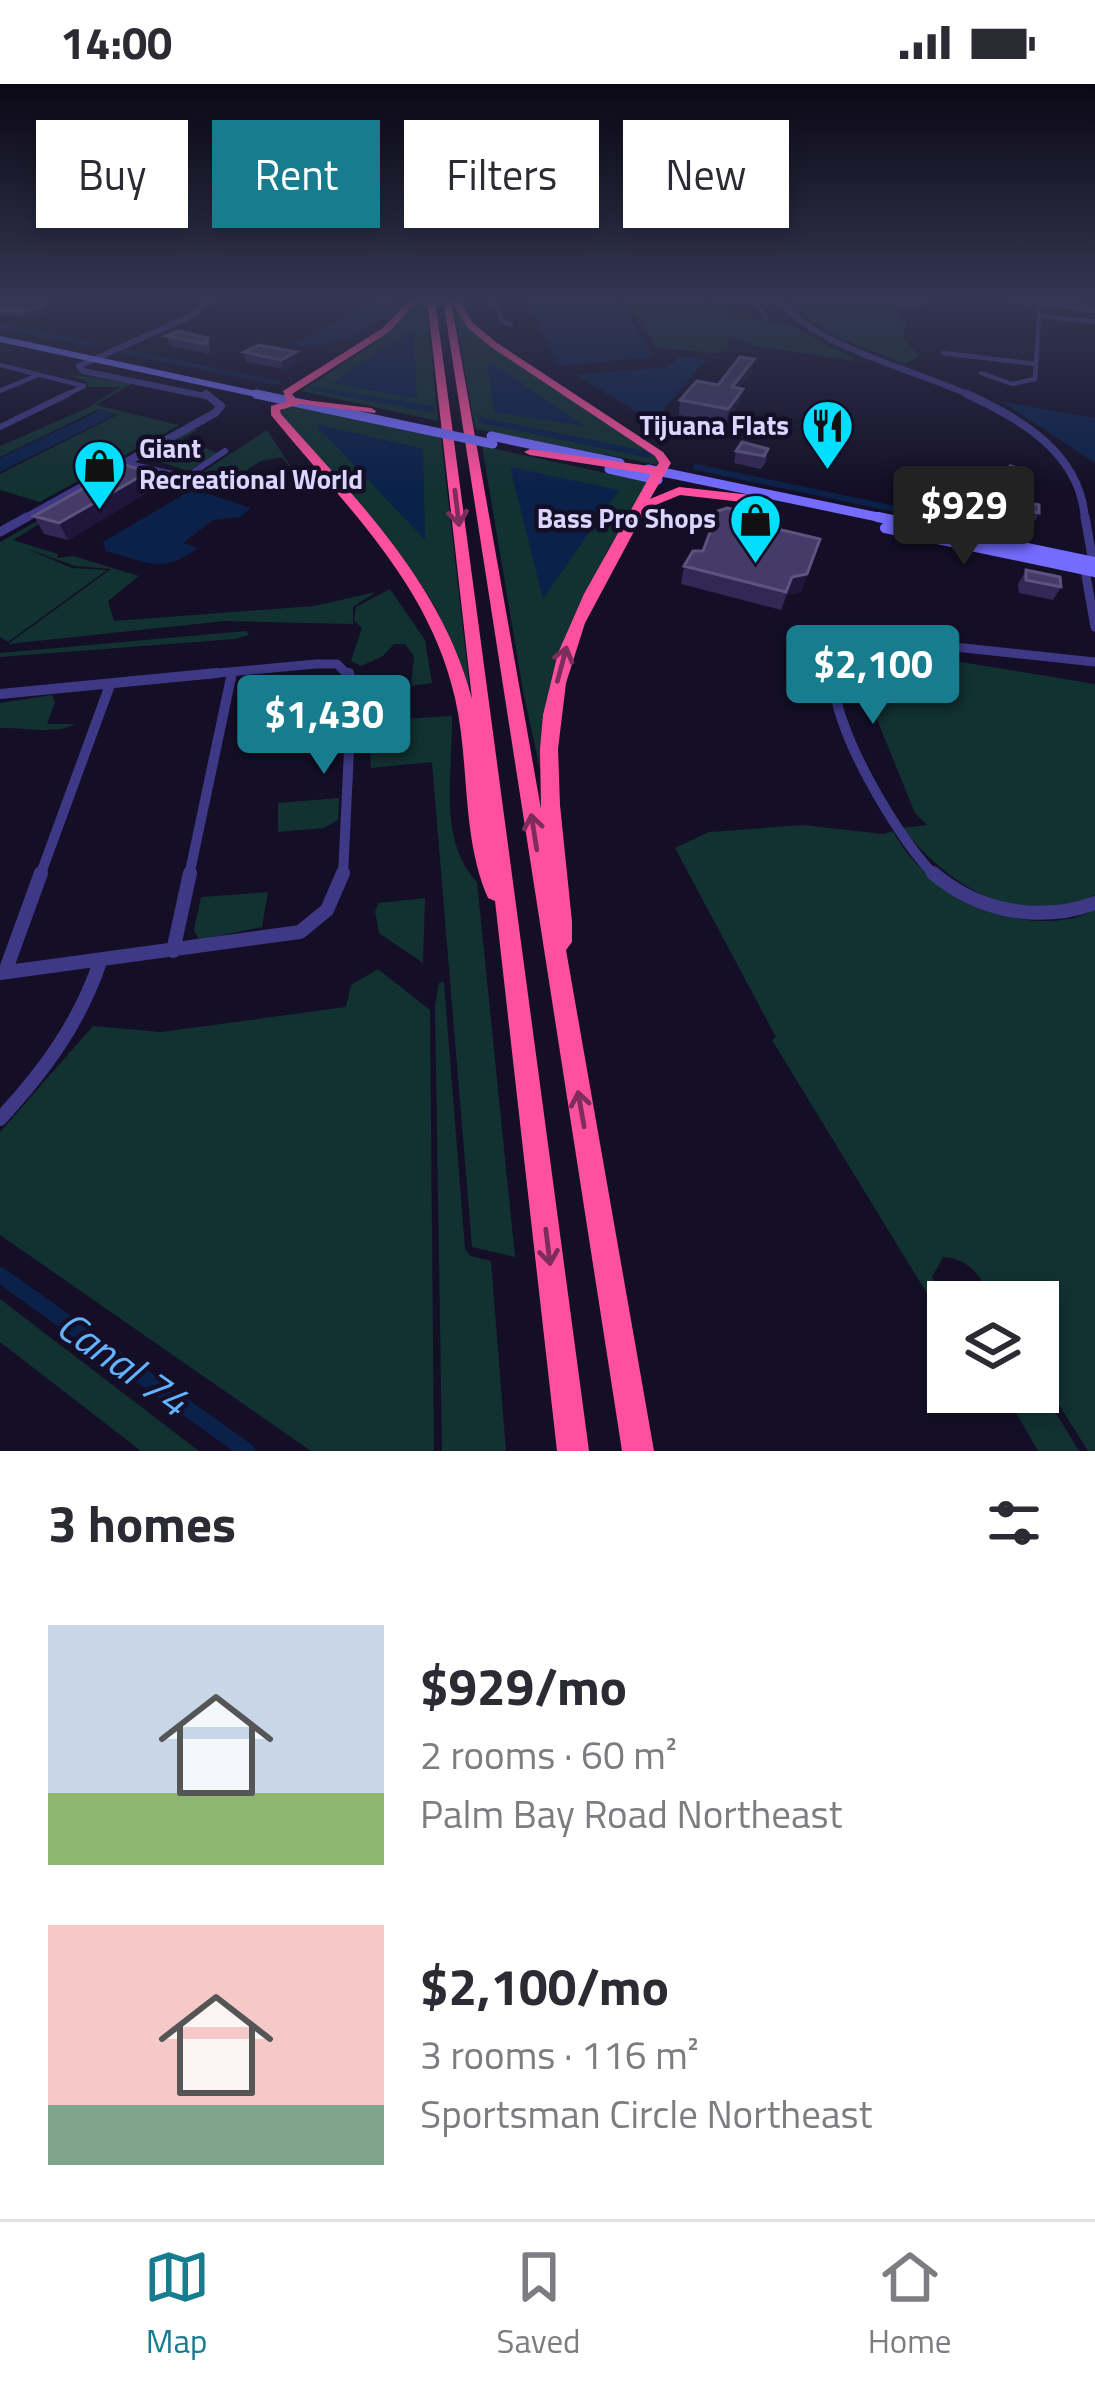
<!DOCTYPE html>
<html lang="en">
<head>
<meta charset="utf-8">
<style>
  :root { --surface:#fff; --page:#f7f7f7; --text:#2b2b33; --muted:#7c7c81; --line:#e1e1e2; --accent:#187c8f }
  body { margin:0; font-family:"Titillium Web",sans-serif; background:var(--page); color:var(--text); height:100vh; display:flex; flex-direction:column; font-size:45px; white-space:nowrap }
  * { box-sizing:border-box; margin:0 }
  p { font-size:39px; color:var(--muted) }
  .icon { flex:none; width:66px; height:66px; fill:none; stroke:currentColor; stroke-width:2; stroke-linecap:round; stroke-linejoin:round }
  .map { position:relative; height:1367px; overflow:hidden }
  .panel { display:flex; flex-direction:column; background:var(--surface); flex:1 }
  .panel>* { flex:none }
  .guide { position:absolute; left:36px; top:36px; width:1023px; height:108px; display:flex; gap:24px }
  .fabs { position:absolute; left:927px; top:1197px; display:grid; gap:24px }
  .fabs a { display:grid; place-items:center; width:132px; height:132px; border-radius:0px; background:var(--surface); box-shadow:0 6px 18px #0003; font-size:60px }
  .price { position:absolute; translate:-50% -102px; padding:0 27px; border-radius:12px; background:var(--accent); color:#fff; font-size:39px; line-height:78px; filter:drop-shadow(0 3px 6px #0008) }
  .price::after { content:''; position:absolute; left:50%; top:72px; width:36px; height:27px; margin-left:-18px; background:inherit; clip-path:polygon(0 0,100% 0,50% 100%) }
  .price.on { background:#222; color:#fff }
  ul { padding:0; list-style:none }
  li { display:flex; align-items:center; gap:36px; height:300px; padding:0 48px }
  li span { display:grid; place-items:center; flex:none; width:336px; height:240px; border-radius:0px; color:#555 }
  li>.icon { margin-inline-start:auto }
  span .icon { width:144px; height:144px; fill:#fffc; stroke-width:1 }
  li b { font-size:51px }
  h2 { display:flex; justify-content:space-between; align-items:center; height:144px; padding:0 48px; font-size:51px }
  .chip { padding:0 42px; border-radius:0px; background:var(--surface); box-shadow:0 6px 18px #0003; font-size:42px; line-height:108px }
  .chip.on { background:var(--accent); color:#fff }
  .status { display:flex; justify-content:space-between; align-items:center; height:84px; padding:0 60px; background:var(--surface); direction:ltr }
  .status svg { height:33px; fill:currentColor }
  .tabs { display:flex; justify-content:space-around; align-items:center; height:168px; border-top:3px solid var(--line); background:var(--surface); font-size:33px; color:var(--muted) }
  .tabs a { display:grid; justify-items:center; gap:6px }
  .tabs .on { color:var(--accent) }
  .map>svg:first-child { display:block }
</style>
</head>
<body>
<div class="status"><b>14:00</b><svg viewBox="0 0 49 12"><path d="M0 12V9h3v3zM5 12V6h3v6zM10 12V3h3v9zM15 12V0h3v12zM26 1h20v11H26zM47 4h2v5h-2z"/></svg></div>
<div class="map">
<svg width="1095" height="1367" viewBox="0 0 1095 1367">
  <rect width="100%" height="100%" fill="#140f27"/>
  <path fill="#123131" d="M418,215H426L438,337L301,307L373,260Z
    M624,215L724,220L729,231L789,241L859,277L760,263L728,251V266L718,269L656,264Z
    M789,215H927V220L895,224L906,241L903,253L919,273L904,280C865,263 814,250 789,215Z
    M453,221L465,238L656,372L658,381L475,345Z
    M65,290L133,299L96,321L179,341L40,418L0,406V390L117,331L99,325L0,373V362L87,324L121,303H89L84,296Z
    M288,321L441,353L470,606L436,524L419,497L280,328Z
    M191,344L197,346L182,355L218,369L188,387L147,374L135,375Z
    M267,346L297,392L282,373L261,377L228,398L198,391Z
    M482,362L652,399L605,470L603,481L580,520L543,699L523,607Z
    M110,396L13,456L58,470L57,474L73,472L139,492L108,517L114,537L314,522L376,508L353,523V540L225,537L8,560L111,485L75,482L25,464L72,484L107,486L8,558L0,553V458Z
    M390,505L425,556L432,599L411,602L414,572L405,560H394L383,572L361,582L351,577L362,544L354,536L356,523Z
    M246,547L249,551L235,555L0,573V569Z
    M949,576L1095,600V811C1021,847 948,803 903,744L927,741L915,729L860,594L886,577Z
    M52,611L55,618L47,640H76C54,651 25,643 0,644V619Z
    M452,632C453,689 437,755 477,798L515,1173L472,1163L432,678L371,684L368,637Z
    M339,714L338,736L324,744L278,748V719Z
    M803,741L883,750L893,747C925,811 1027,860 1095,826V1367H1088L1038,1287V1218H995C981,1195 972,1175 943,1173L932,1193L948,1224V1244L772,956L776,953L675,764L709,748Z
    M268,808L262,843L199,856L194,846L201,813Z
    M425,814L423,879L379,849L375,827L379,819Z
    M378,885L430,926L434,1367H311L0,1151V1048L93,942L161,948L346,923L351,901Z
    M444,898L465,1165L470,1172L491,1177L506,1367H442L435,922L439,899Z
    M0,1215L199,1367H141L0,1258Z
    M1038,1300L1079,1367H1080H1038L1004,1308H1038Z"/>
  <path fill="#0b214a" d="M383,215H399C376,250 330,268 291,261Z
    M528,215H620L653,273L557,282Z
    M413,247L417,315L333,299L407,248Z
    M676,272L706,276L657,333H645L576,291L666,283L676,277Z
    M491,278L584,342L494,328L487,279Z
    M1001,317L1095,334V379Z
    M101,326L115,331L0,388V374Z
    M320,341L423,365L425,456L317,342Z
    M510,383L619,406L543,515Z
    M193,405L251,424L240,433L213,436L183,459L198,464C160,491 148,478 106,467L103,458Z"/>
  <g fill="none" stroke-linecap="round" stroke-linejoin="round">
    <path stroke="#0b214a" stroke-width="4.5" d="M1053,216L1095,221
      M0,242L100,262
      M123,267L278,299
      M312,304L362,313"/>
    <path stroke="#0b214a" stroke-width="6" d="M345,310L432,325
      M481,336L649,371
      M696,383L947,436"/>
    <path stroke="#0b214a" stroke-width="9" d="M933,433L953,437"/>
    <path stroke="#0b214a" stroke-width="16" d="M0,1191L247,1367"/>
    <path stroke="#3e3987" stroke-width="4.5" d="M494,215L503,238L511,240
      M715,215L779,217
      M753,215L766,234
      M1039,232L1095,238
      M943,269L1036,280
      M0,281L84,302
      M981,289L1012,300L1035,295L1040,215
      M0,307L38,291
      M62,313L84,302"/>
    <path stroke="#3e3987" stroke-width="6" d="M0,343L68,310
      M116,377L186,393L225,367"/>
    <path stroke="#3e3987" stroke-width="9" d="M186,592L316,580H337L349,592
      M834,592L849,570L898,557L1095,578"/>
    <path stroke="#3e3987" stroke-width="10" d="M835,589C825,633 902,762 936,792
      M0,610L217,589
      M40,792L110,601
      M189,792L232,589
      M343,792L352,603L349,589"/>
    <path stroke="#3e3987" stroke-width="14" d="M933,789C979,828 1039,839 1095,819
      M173,867L190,789
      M5,888L41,789
      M0,889L300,848L327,826L343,789
      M0,1035C44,987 79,940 100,878"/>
    <path stroke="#3e3987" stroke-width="6" d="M778,215C818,265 916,286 974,313
      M1005,215L1095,226
      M210,313L83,287L79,282L191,232L212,215"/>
    <path stroke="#3e3987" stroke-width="8" d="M967,310C1022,335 1081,370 1085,436
      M22,436L215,329L221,322L206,310"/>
    <path stroke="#3e3987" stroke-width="9" d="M1085,433L1094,484
      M0,448L27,433
      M1090,478L1085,486L1095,543"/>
    <path stroke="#746cff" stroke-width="6" d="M0,255L270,313"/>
    <path stroke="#746cff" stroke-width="9" d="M256,310L426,346
      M491,352L620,379
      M609,385L658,396
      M648,385L892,436"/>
    <path stroke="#746cff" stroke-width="10" d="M878,433L1095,478
      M885,444L1095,488"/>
    <path fill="#ff509f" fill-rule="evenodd" d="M411,215H419L389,248L292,310L296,315L371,324L376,327L375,329L300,320L280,326L281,330C358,417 442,500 472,615L427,215H435L589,1367H557L495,817L488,814C461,752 470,679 455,614C429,498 343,420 271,331V322L287,317L283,307L383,244Z
      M443,215H458L473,239L497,259L663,368L671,379L650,415L679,403L751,411L757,415L751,419L680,411L646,425L585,539L566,599L558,665L560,721L572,838V858L566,866L654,1367H622ZM451,217L467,243L491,263L655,372L659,379L656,383L530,365L524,368L530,371L651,390L584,510L558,569L543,631L540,665L541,725Z"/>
    <path stroke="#746cff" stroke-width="9" d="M426,346L493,360"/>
  </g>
  <path fill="#322856" d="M0,215L45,221L47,227L30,233L0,232Z
    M166,252L208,254L210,263L209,270L170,262Z
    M244,268H296L298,277L284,285L246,278Z
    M754,275L751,289L739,304L740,319L726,340L679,331L680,316L718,301Z
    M768,365L766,378L761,385L734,379L736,367Z
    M148,388L155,404L68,456L44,450L34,432Z
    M989,393L1039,429L1035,437L981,426L986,401Z
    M763,442L814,472L801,508L787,511L781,526L681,500L684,482L703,467Z
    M1026,486L1061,503L1053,516L1019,509L1018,500Z"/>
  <path fill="#1e163b" d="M45,221L47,227L30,233L27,227Z
    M296,268L298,277L284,285L281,276Z
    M754,275L751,289L729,317L732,303Z
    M743,305L740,319L726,340L728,325Z
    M148,388L155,404L68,456L59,439Z
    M820,455L801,508L787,511L781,526L792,493Z"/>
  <path fill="#443b68" stroke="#5c5380" stroke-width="3" d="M0,215H3L45,221L27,227L0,226Z
    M179,247L208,254L206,260L166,252Z
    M259,261L296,268L281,276L244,268Z
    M740,273L754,275L732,303L743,305L728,325L680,316L697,297L718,301Z
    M742,358L768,365L764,372L736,367Z
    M125,381L148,388L59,439L34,432Z
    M1010,382L1030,387L1025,418L1039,421V429L985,418L989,393L1004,396Z
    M727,424L765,432L761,441L820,455L807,490L792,493L786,508L684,482L693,467H703L718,427Z
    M1026,486L1060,493L1061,503L1026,496Z"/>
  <defs><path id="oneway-shaft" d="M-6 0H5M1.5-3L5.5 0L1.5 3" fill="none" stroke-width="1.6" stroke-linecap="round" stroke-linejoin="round" transform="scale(3)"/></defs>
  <g stroke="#7e2c5d">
    <use href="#oneway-shaft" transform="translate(457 424) rotate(83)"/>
    <use href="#oneway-shaft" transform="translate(562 580) rotate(-75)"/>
    <use href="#oneway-shaft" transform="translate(534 748) rotate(-99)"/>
    <use href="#oneway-shaft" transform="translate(581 1025) rotate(-100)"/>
    <use href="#oneway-shaft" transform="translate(548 1163) rotate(83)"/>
  </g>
  <linearGradient id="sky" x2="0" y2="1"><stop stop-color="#0b0815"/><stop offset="0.53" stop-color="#343752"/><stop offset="1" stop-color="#343752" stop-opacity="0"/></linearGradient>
  <rect width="1095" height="406" fill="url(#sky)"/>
  <defs>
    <symbol id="restaurant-pin" viewBox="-11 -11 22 30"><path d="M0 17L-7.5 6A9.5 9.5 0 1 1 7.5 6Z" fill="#01dfff" stroke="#140f27"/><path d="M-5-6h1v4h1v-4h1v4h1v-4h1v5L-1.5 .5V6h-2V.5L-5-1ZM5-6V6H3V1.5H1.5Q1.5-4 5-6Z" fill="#111"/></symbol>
    <symbol id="shop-pin" viewBox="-11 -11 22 30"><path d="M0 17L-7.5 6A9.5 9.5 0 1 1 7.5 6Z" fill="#01dfff" stroke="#140f27"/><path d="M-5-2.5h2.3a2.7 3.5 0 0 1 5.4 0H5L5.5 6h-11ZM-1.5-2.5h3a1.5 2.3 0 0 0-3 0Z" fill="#111"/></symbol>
  </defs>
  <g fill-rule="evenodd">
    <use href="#restaurant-pin" x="798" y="312" width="59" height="81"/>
    <use href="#shop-pin" x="70" y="352" width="59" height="81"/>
    <use href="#shop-pin" x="726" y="406" width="59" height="81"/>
  </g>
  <g text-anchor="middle" stroke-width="9" stroke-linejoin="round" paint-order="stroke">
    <g font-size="27" font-weight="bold" fill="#dbd5ff" stroke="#140f27" text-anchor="end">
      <text x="789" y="351">Tijuana Flats</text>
      <text x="139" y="374" text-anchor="start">Giant<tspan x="139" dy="31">Recreational World</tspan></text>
      <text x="716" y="444">Bass Pro Shops</text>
    </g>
    <g font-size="42" font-style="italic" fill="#63b3ff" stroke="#140f27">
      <text transform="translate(123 1279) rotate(35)" y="15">Canal 74</text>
    </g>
  </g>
</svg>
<div class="fabs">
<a><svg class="icon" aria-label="layers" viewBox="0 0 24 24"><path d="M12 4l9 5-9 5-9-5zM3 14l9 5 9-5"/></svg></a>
</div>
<b class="price on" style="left:964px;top:484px">$929</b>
<b class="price" style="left:873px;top:643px">$2,100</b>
<b class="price" style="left:324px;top:693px">$1,430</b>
<div class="guide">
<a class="chip">Buy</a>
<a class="chip on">Rent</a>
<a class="chip">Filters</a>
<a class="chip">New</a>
</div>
</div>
<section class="panel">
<h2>3 homes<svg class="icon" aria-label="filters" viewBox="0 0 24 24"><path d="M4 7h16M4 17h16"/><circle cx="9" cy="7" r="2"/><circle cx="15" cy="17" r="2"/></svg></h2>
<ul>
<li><span style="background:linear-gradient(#c9d6e8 70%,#8fb573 0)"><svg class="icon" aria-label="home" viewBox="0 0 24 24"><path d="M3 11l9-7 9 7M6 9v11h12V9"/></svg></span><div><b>$929/mo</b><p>2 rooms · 60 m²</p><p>Palm Bay Road Northeast</p></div></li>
<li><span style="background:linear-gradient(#f6c9c9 75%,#7fa58c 0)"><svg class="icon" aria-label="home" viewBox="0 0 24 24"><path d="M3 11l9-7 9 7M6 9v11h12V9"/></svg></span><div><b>$2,100/mo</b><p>3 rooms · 116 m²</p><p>Sportsman Circle Northeast</p></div></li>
</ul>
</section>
<nav class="tabs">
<a class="on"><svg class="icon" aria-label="map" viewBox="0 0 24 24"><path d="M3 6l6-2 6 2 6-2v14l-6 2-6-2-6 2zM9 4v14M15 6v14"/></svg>Map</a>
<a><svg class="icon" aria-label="saved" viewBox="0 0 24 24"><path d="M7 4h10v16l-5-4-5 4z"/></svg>Saved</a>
<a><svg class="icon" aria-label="home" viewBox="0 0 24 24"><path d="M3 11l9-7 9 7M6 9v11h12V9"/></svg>Home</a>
</nav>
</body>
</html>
